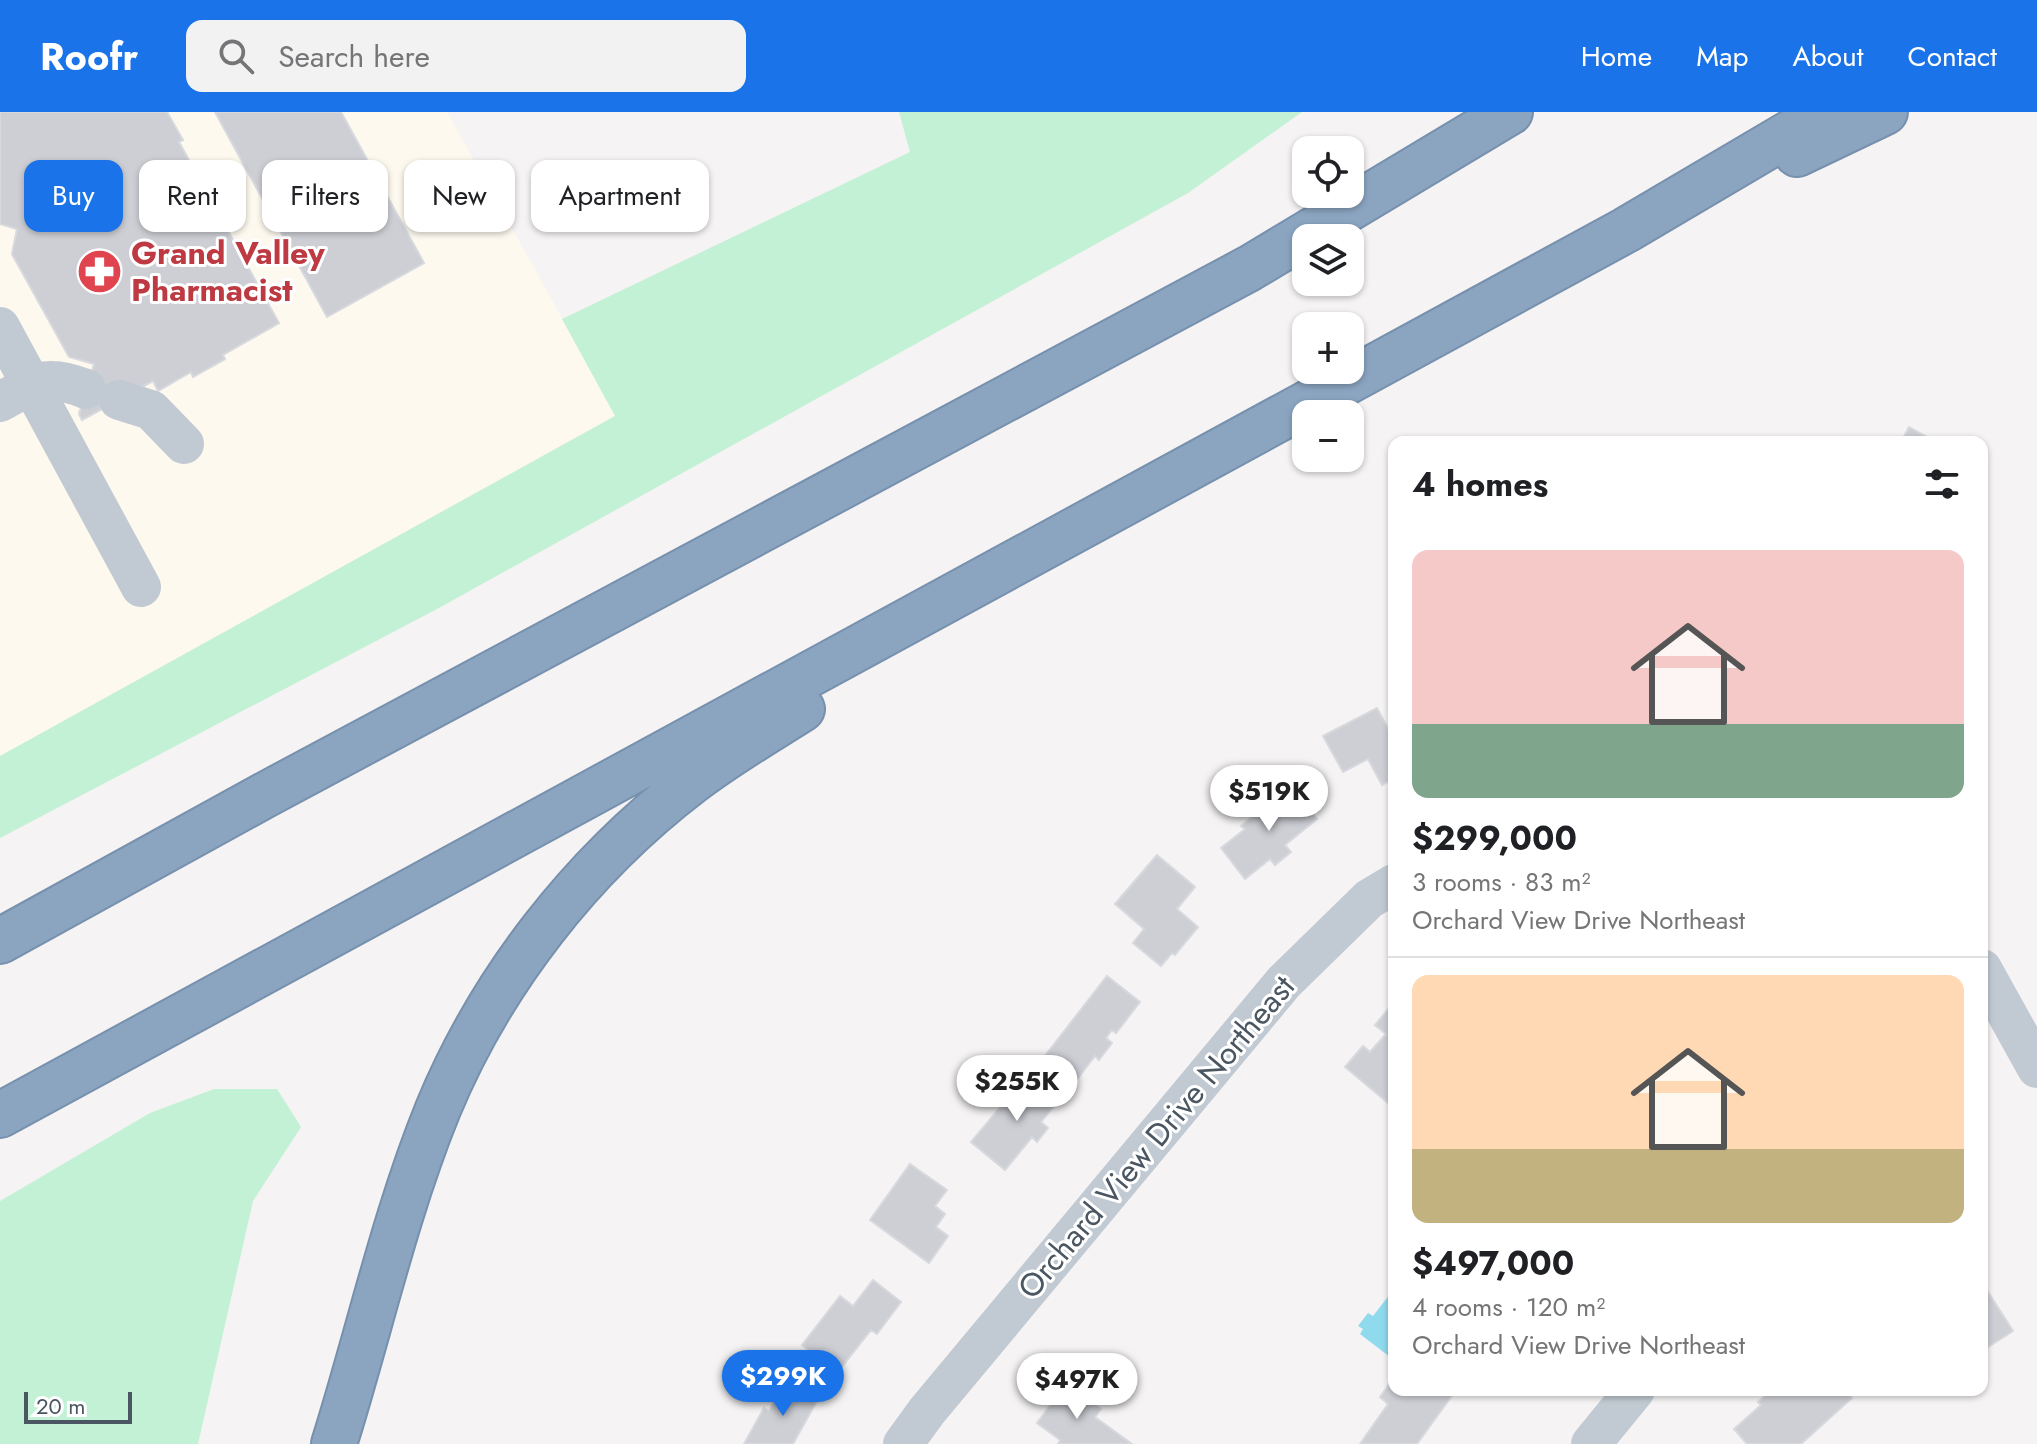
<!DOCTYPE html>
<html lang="en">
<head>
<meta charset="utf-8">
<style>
  :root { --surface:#fff; --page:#f2f2f2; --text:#202124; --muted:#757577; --line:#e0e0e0; --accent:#1a73e8 }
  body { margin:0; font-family:Jost,sans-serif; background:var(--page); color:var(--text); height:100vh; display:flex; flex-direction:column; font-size:30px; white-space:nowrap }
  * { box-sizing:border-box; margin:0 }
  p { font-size:26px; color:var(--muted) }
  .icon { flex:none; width:44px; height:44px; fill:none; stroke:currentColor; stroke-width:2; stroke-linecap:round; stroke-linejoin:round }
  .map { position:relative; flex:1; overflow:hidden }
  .sheet { position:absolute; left:1388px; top:324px; width:600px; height:960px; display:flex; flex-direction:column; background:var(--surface); border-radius:16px; box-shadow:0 2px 6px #0004 }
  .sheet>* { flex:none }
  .banner { position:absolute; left:24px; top:48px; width:760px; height:72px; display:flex; gap:16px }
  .controls { position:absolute; left:1292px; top:24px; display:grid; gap:16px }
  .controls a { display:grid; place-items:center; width:72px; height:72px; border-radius:16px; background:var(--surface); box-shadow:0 2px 6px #0004; font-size:40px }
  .scale { position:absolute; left:24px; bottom:20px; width:108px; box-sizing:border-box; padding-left:8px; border:4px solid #4a5661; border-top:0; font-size:22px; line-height:28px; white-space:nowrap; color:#4a5661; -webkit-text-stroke:6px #fff; paint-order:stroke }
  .price { position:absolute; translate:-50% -68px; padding:0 18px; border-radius:28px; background:#fff; color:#222; font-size:26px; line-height:52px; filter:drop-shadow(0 2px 4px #0008) }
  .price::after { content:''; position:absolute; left:50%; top:48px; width:24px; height:18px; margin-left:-12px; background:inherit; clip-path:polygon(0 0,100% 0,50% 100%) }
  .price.selected { background:var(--accent); color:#fff }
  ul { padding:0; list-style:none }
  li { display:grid; align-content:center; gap:16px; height:424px; padding:0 24px }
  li+li { border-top:2px solid var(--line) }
  li span { display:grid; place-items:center; height:248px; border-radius:16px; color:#555 }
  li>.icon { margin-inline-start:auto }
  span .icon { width:144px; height:144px; fill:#fffc; stroke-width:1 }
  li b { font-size:34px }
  h2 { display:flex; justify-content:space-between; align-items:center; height:96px; padding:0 24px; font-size:34px }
  .pill { padding:0 28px; border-radius:16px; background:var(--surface); box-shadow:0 2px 6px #0004; font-size:28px; line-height:72px }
  .pill.selected { background:var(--accent); color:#fff }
  header { display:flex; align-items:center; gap:48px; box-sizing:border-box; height:112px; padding:0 40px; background:var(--accent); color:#fff }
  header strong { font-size:38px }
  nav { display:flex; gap:44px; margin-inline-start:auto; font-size:28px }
  .search { width:560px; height:72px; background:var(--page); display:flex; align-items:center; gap:20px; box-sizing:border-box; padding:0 28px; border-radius:16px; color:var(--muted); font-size:30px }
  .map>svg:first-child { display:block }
</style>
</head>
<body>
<header>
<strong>Roofr</strong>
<div class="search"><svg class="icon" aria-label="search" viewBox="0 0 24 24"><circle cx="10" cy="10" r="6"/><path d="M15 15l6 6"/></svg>Search here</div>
<nav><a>Home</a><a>Map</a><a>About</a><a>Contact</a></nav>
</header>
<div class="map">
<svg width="2037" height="1332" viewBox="0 0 2037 1332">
  <rect width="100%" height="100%" fill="#f5f3f3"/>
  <path fill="#fdf9ef" d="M0,0H447L616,303L0,644Z"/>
  <path fill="#c3f1d5" d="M899,0H1302L1188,81L437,497L0,726V644L615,304L562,207L910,40Z
    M214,977H277L301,1015L253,1089L198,1332H0V1089L150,1001Z"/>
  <path fill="#90daee" d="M1394,1177V1240L1390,1245L1360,1222L1363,1217L1358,1214L1368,1201L1373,1204Z"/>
  <path fill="#cdcfd5" stroke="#d7d9de" stroke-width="2" d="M0,0H167L183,28L179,30L279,211L223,243L225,247L193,265L191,260L158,279L153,269L82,308L79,302L94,252L69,245L12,142L17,117L0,112Z
    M215,0H341L424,151L327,205Z
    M1909,315L1936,330H1901Z
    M1377,596L1391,622L1394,620V666L1382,673L1368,647L1343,660L1323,624Z
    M1290,674L1317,707L1285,733L1291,740L1275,753L1270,747L1245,767L1221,736L1245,717L1241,714Z
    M1157,743L1195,775L1177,797L1198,815L1175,843L1172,841L1161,854L1133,831L1144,817L1115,792Z
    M1107,864L1140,890L1116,921L1112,918L1106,926L1112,931L1099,948L1095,944L1075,970L1044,945Z
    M1394,890V996L1345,955L1363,934L1370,940L1386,922L1375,913Z
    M1035,963L1062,984L1041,1010L1048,1016L1037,1030L1032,1025L1005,1058L971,1030L1011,982L1016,987Z
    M910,1052L947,1078L935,1094L945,1102L936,1115L948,1124L929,1151L870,1108Z
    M873,1168L901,1190L877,1222L871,1218L837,1261L802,1233L840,1184L853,1194Z
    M1983,1172L2013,1219L1982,1239V1173Z
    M1394,1265V1278H1456L1417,1332H1360L1388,1292L1380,1285Z
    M786,1269L818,1287L793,1332H744L764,1296L769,1299Z
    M1066,1272L1101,1297L1095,1305L1132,1332H1058L1060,1328L1037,1311Z
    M1771,1278H1844L1852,1286L1801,1332H1747L1734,1317L1761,1293L1758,1290Z"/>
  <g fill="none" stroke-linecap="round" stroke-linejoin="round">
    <defs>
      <path id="highway" d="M1797,42L1885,0
        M0,829L265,683L1250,156L1510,0
        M0,1003L1626,118L1826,0
        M334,1332C369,1221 394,1105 438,997C491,869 581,754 691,670C726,643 764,621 802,597"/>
    </defs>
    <use href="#highway" stroke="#7690ad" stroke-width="48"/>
    <path stroke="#c1cad2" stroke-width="40" d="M0,215L141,475
      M119,288L151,298L184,332
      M0,290C37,270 45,261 86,277
      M1982,857L2037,956
      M903,1332L927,1299L1284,870L1369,787L1394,772
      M1591,1332L1635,1278"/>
    <use href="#highway" stroke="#8ba5c1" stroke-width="44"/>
  </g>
  <defs>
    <symbol id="pharmacy-disc" viewBox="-11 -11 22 22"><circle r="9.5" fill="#e0444e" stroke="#fff"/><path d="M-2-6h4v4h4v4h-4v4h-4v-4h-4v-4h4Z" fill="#fff"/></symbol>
  </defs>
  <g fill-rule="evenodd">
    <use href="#pharmacy-disc" x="74" y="134" width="51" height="51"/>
  </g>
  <g text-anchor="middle" stroke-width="6" stroke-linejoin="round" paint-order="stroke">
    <g font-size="32" font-weight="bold" fill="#be3a42" stroke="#fff" text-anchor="start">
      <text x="131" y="152">Grand Valley<tspan x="131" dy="37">Pharmacist</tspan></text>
    </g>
    <g font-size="32" fill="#4a5661" stroke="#fff">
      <text transform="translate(1156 1025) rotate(-50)" y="11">Orchard View Drive Northeast</text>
    </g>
  </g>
</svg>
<div class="controls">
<a><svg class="icon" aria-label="locate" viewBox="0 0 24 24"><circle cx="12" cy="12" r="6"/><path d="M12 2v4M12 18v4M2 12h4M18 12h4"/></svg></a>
<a><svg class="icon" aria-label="layers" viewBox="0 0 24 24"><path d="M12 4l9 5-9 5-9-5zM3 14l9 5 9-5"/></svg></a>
<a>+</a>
<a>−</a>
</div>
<div class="scale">20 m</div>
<b class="price" style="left:1269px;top:721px">$519K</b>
<b class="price" style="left:1017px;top:1011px">$255K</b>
<b class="price selected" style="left:783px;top:1306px">$299K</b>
<b class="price" style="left:1077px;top:1309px">$497K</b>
<div class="banner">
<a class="pill selected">Buy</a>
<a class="pill">Rent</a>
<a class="pill">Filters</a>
<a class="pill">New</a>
<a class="pill">Apartment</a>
</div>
<section class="sheet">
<h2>4 homes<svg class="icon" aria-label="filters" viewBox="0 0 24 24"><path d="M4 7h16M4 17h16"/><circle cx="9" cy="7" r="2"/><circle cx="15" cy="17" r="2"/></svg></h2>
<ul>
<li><span style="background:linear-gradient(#f6c9c9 70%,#7fa58c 0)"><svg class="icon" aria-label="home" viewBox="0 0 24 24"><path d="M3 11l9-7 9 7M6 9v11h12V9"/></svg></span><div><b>$299,000</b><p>3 rooms · 83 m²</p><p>Orchard View Drive Northeast</p></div></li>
<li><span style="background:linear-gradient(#ffd9b3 70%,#c2b280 0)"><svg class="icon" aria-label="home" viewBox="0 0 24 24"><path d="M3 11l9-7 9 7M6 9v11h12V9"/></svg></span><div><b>$497,000</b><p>4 rooms · 120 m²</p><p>Orchard View Drive Northeast</p></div></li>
</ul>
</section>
</div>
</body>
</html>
